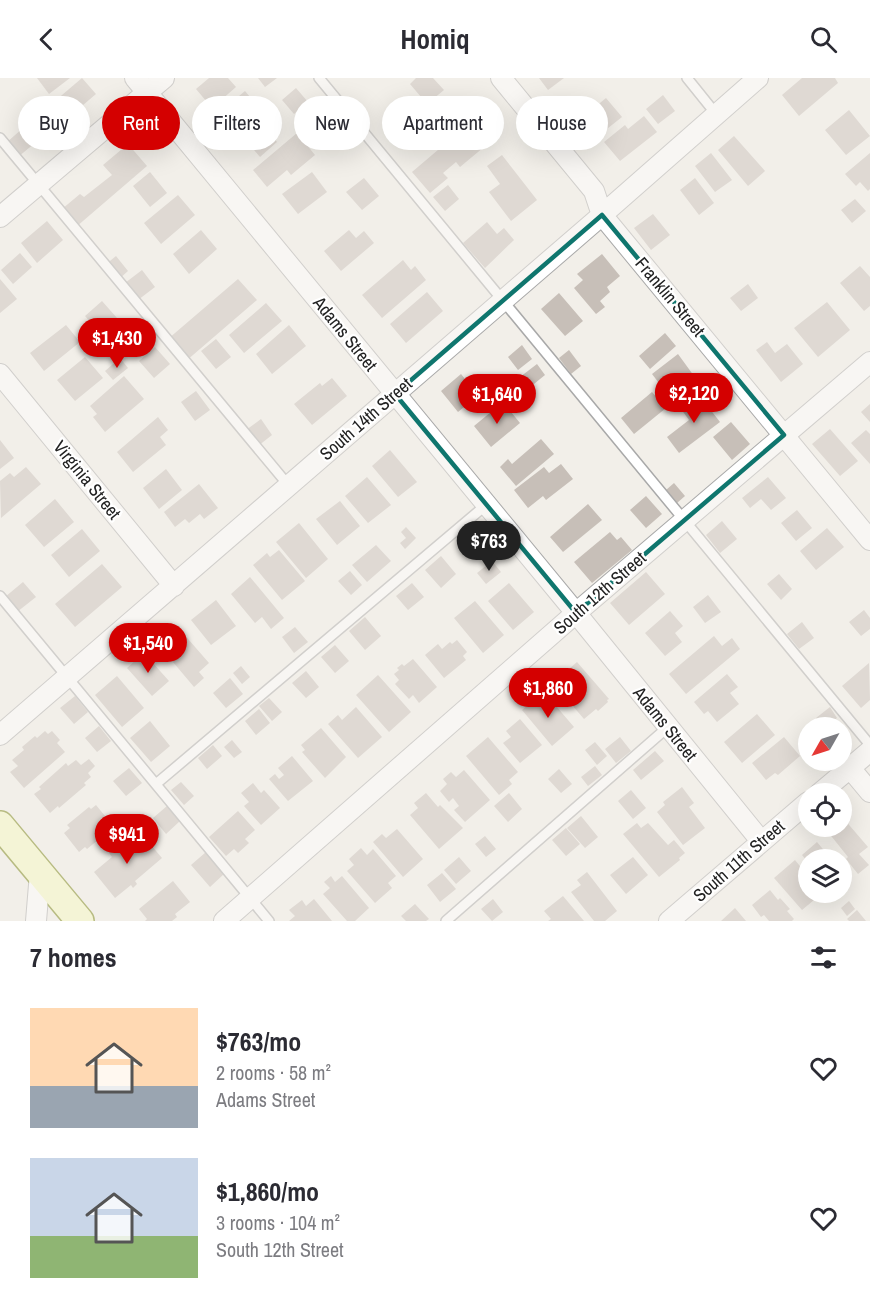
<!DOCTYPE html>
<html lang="en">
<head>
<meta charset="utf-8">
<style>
  :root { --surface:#fff; --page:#f2f2f3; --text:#2b2b33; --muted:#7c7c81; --accent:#d40000 }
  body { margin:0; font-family:"Archivo Narrow",sans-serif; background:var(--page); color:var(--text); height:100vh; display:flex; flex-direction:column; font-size:22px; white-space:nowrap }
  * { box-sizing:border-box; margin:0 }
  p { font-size:20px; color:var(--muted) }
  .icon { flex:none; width:33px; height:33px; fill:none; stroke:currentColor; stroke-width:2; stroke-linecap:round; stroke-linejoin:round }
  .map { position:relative; height:843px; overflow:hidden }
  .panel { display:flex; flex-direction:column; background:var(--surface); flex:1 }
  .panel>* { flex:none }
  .top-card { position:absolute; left:18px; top:18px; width:834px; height:54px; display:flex; gap:12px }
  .needle { width:39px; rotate:231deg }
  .tools { position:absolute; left:798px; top:639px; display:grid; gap:12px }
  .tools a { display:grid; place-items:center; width:54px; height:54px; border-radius:50%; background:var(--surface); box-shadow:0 6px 24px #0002; font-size:30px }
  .price { position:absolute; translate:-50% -51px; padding:0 14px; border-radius:21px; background:var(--accent); color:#fff; font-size:20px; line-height:39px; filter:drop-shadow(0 2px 3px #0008) }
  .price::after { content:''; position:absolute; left:50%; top:36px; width:18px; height:14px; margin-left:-9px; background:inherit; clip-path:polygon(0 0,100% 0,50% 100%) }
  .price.on { background:#222; color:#fff }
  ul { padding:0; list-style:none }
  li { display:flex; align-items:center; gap:18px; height:150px; padding:0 30px }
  li span { display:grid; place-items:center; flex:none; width:168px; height:120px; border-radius:0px; color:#555 }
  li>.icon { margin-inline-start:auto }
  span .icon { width:72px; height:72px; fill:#fffc; stroke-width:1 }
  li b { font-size:26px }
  h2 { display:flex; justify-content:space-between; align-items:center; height:72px; padding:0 30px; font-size:26px }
  .tag { padding:0 21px; border-radius:27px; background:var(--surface); box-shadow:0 6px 24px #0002; font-size:21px; line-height:54px }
  .tag.on { background:var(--accent); color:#fff }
  header { display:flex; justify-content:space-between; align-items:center; height:78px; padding:0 30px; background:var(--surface); font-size:27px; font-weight:800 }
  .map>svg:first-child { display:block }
</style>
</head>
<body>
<header><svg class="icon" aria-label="back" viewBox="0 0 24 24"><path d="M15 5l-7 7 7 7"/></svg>Homiq<svg class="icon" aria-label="search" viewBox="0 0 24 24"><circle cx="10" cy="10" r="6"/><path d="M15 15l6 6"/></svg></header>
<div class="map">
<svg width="870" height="843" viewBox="0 0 870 843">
  <rect width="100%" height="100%" fill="#f2efe9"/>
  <path fill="#c7bfb8" d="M37,0H70L49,16Z
    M82,0L96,16L69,39L55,23Z
    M209,0H228L236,9L212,30L196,11Z
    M258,0H277L265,9Z
    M416,0H433L444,12L427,26L410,6Z
    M539,0H564L548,12Z
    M802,0H835L838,5L799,38L782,17Z
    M296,10L308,24L294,36L282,22Z
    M245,13L260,31L234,53L219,35Z
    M663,17L675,33L658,46L646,31Z
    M448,19L465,39L447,54L430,35Z
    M606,20L622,39L593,62L577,44Z
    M849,32L870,58L846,77L825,52Z
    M644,38L657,54L620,83L604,64L625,47L628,51Z
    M472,43L490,64L460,89L456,84L443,95L448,100L430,115L412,94Z
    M259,44L277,64L260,79L242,58Z
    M23,50L35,65L18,79L6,65Z
    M297,55L315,77L291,97L287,92L267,109L253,92Z
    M734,58L765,93L748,108L718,72Z
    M128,66L147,88L76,149L62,131L80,116L84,119L112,97L103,87Z
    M711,75L732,102L715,114L695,88Z
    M870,75V111L868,113L860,104L856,108L845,96Z
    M502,77L537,122L511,143L489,114L500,106L487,88Z
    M150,94L167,115L150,129L133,108Z
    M312,94L327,114L298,136L282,116Z
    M364,100L379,118L362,132L346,114Z
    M695,100L714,125L699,137L680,112Z
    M448,107L459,121L445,133L433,119Z
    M178,117L195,137L161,166L144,145Z
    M855,121L866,133L852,145L841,132Z
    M653,136L670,157L651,172L634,150Z
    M47,143L63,162L37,185L21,165Z
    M487,144L497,156L504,150L514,162L485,190L463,165Z
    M201,152L217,171L189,196L173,176Z
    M349,152L356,160L364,153L374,165L341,193L324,173Z
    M20,175L32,189L13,206L1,192Z
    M602,176L620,198L607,209L610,214L600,223L605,229L596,236L574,210L583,202L577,196Z
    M116,178L128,193L118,202L105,187Z
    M403,182L411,192L415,188L426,202L382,240L362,217Z
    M860,188L870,199V228L864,233L840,205Z
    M142,192L155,209L138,222L125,205Z
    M0,201L17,221L0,235Z
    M238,201L257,222L186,283L168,261Z
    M748,206L758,220L741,233L730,220Z
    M427,214L443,233L406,265L390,246Z
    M559,215L583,243L565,258L541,231Z
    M102,223L117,240L100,255L85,238Z
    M827,224L850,252L818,279L794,250Z
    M266,225L282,243L244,275L229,257Z
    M66,247L80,264L44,293L30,275Z
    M289,247L306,268L272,296L256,276Z
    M665,255L676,268L650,291L639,278Z
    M216,261L231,279L216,291L201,273Z
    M767,264L775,275L787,266L803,286L781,304L756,272Z
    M522,267L532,281L518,292L508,279Z
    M155,269L170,286L154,300L139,283Z
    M569,272L581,288L571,296L559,280Z
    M678,276L694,298L668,317L652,296Z
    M85,279L103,300L75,323L57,302Z
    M120,280L128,290L113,302L105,293Z
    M537,286L545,297L529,310L520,299Z
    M461,296L478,317L458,334L441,313Z
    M124,298L144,321L105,354L93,339L97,336L90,328Z
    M332,300L347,318L312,347L294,326L320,305L322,308Z
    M196,313L210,332L195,343L181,324Z
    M652,314L666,330L634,356L621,340Z
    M699,317L720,344L679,375L667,359L689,342L681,331Z
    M503,324L520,345L491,369L474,348Z
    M870,326V344L861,334Z
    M158,339L168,352L160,359L166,367L133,394L117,374Z
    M261,341L272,357L258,368L246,352Z
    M731,344L750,366L732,382L713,359Z
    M830,351L858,383L840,398L812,366Z
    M866,352L870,356V386L851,365Z
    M541,361L554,376L516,408L500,389L508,381L512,386Z
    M0,362L14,380L0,391Z
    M390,372L417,404L398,419L372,388Z
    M561,386L573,401L546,422L543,418L528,430L514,412L544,389L549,395Z
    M26,389L41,406L1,440L0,403L10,395L14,399Z
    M166,391L182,412L159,431L143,410Z
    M367,399L391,427L368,445L345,418Z
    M768,399L786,420L771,432L761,421L750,430L742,420Z
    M674,405L685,418L677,425L666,412Z
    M199,406L218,430L204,441L200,436L189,445L185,441L175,449L164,434Z
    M646,418L662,436L646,450L630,432Z
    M55,421L74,444L44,469L25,447Z
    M340,423L360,448L337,467L316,441Z
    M588,426L602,442L563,474L550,459Z
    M797,432L812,450L796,463L781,445Z
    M722,443L737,461L720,475L706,457Z
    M299,445L328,481L306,500L276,464Z
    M406,449L416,460L405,471L400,465L406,460L401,454Z
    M827,450L844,469L816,492L800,473Z
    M82,451L100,473L69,499L51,477Z
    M610,454L617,462L621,459L632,472L592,505L574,484Z
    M376,467L391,483L367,504L352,487Z
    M279,472L305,503L282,522L253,487L267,475L270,479Z
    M441,478L456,496L441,510L425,492Z
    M492,483L501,494L486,506L477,495Z
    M102,486L122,509L75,549L55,526Z
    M350,493L362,507L351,517L338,503Z
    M646,494L665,516L629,547L610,525Z
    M779,496L792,511L781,522L767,506Z
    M250,499L284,540L271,551L262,539L255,545L231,516Z
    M23,504L36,519L17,534L5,519Z
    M412,505L424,519L408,532L396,518Z
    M509,505L534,534L513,552L488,523Z
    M708,517L721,534L705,545L693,529Z
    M216,522L236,548L211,567L191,542Z
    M475,523L504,557L483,575L454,540Z
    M864,532L870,540V551L861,558L849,544Z
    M670,533L683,548L675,555L682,564L665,578L645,555Z
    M365,539L381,558L365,572L349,553Z
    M802,544L814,560L799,571L787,556Z
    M295,549L308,564L294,575L282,559Z
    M175,551L179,556L182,554L209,585L199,594L204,600L194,609L162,571L165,568L161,563Z
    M714,558L722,568L732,560L740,571L686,616L669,596Z
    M457,562L467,574L463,578L466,582L444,600L425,577L438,566L442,571L450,564L452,566Z
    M335,567L349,583L335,595L321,579Z
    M144,575L169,603L152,618L127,590Z
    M413,581L437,609L419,625L413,617L409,621L395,606L399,602L394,596L399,592L397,590L402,586L404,588Z
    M577,584L609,621L607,622L608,624L598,633L596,631L584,641L553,605Z
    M869,585L870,622L861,630L842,608Z
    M241,588L250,599L242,606L233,595Z
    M306,593L319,609L306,620L292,605Z
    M727,596L738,609L730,615L739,626L717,644L708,633L704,636L694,624Z
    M378,597L411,634L389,654L356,617Z
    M117,598L144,630L122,649L95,617Z
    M230,600L243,616L226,630L213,615Z
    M544,614L574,649L552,668L522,632Z
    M75,618L88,634L74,646L60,630Z
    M269,620L282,634L272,643L259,628Z
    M356,629L382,659L358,680L328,646L338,637L342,642Z
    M830,629L837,640L824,650L816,640Z
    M259,631L270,645L256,657L245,643Z
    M757,636L775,657L742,685L724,664Z
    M520,641L542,667L520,685L503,665L511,659L506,653Z
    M150,643L170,668L151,684L130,660Z
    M99,648L111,663L97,674L85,660Z
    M321,650L346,679L325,700L302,674L305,672L301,667Z
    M45,653L48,656L52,653L60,662L57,665L65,674L24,710L10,694L18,688L12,682L24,672L22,669L35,658L37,660Z
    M488,659L518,694L509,702L512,706L499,717L466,678Z
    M620,659L631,673L616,685L605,671Z
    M784,659L800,678L778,697L775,695L766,702L752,685Z
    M232,662L242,674L234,680L224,669Z
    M595,664L607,678L597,687L585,672Z
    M213,667L222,678L207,691L198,680Z
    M655,673L664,683L641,702L633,692Z
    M292,678L313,703L288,723L269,701L275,696L279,701L284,697L278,690Z
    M89,681L95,688L88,695L91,699L84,705L86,707L59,730L58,728L50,735L34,716L41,711L39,709L66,685L68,688L76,682L81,687Z
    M595,688L602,697L588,708L581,699Z
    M129,690L142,705L126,718L113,703Z
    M559,691L572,706L561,715L548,701Z
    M464,692L490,722L465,744L454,732L459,728L453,720L449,724L440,713L447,706L443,701L451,694L456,699Z
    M181,704L194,718L184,727L171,712Z
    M253,705L261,715L264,712L280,730L261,747L244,728L249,724L241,715Z
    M682,709L694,725L689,729L705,750L683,767L657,734L665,727L663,724Z
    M631,712L646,730L633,741L618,723Z
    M426,715L438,729L440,727L463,750L439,771L410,737L418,730L414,725Z
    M509,715L522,731L508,744L494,728Z
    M96,727L105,738L99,742L109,753L87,771L85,769L79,774L64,755L70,750L67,747L89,729L91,731Z
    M167,728L180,743L166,756L153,740Z
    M238,733L255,752L245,761L249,765L238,775L234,771L226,778L209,759Z
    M581,738L598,759L585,770L567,750Z
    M844,741L868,769L859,776L869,787L858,796L846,781L848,779L828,754L835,748H842V743Z
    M637,745L641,750L648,745L668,767L674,762L685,775L679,780L680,782L659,799L623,756Z
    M566,750L580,766L566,778L552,762Z
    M397,751L423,781L403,799L373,764L382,756L386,760Z
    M485,758L496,771L486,779L475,766Z
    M136,759L140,764L145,760L162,780L135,803L137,806L133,810L131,807L115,820L94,794L112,779L107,772L119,763L124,769Z
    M817,764L832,782H808V784L802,777Z
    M361,770L367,777L373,771L396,798L388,805L392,810L375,825L347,793L354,787L349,781Z
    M206,774L224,796L210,809L191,787Z
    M459,779L471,793L456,806L444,792Z
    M633,779L648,797L626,816L610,797Z
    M795,782L808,798V814L814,822L802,832L774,800Z
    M587,794L617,833L605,843H594L571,814L581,807L577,802Z
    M442,795L456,811L440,824L427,807Z
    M331,798L335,804L342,798L369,830L355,843H347L323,816L330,810L324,804Z
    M173,803L190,824L175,836L177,839L172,843H145L147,841L139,831Z
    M770,812L778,822L780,820L790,831L787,833L794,841L792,843H769L764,837L761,839L752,827Z
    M563,818L584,843H548L551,841L544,833Z
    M314,821L332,843H289L295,838L289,832L302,822L306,828Z
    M493,821L503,834L492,843L481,831Z
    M849,823L855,831L847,838L841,830Z
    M415,826L429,841L426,843H406L401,838Z
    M735,830L746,843H721Z
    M857,832L866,843H849L847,841Z"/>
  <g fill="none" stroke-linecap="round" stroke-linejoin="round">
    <defs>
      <path id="lane" d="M319,0L870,667
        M687,0L716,36
        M0,60L289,408
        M0,518L269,843
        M156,706L486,427
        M446,843L668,649"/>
      <path id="street" d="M135,0L576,535L761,763
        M501,0L594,113L602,137L870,462
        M0,139L164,0
        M0,296L174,508
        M0,657L594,144L758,0
        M850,690L870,714
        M819,716L870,673
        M36,843L40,795
        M224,843L576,535L870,284
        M669,843L808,724"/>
      <path id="secondary" d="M0,747L80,843"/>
    </defs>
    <use href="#lane" stroke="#a9a9a9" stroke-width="12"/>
    <use href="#street" stroke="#a9a9a9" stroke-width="22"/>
    <use href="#secondary" stroke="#707d05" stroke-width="30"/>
    <use href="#lane" stroke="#fff" stroke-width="9"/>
    <use href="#street" stroke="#fff" stroke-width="20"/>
    <use href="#secondary" stroke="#f7fabf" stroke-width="27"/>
  </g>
  <path d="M0 0H870V843H0ZM602,137L784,357L576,535L395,316Z" fill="#f2efe9" fill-opacity=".55" fill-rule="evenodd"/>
  <path fill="none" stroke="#0f766e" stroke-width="4.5" stroke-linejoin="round" d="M602,137L784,357L576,535L395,316Z"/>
  <g text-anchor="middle" stroke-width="4.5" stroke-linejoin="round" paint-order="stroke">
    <g font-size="18" fill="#222" stroke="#fff">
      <text transform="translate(670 219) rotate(50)" y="6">Franklin Street</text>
      <text transform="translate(345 256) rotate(51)" y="6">Adams Street</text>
      <text transform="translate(366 341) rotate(-41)" y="6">South 14th Street</text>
      <text transform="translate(87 402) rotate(51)" y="6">Virginia Street</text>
      <text transform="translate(600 515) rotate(-41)" y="6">South 12th Street</text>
      <text transform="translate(665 646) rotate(51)" y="6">Adams Street</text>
      <text transform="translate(739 783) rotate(-41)" y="6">South 11th Street</text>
    </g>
  </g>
</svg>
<div class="tools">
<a><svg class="needle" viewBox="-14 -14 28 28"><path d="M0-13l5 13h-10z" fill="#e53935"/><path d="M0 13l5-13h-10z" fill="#7c7c81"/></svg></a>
<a><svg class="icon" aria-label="locate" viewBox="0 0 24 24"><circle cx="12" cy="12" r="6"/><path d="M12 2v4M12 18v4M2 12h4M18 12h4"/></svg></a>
<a><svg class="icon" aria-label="layers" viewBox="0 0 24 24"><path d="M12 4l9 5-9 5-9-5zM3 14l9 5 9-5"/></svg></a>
</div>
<b class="price" style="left:117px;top:291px">$1,430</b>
<b class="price" style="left:694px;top:346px">$2,120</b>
<b class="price" style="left:497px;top:347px">$1,640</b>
<b class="price on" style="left:489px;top:494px">$763</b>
<b class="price" style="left:148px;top:596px">$1,540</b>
<b class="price" style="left:548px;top:641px">$1,860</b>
<b class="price" style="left:127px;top:787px">$941</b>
<div class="top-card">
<a class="tag">Buy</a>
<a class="tag on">Rent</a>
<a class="tag">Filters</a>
<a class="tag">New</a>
<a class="tag">Apartment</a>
<a class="tag">House</a>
</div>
</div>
<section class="panel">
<h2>7 homes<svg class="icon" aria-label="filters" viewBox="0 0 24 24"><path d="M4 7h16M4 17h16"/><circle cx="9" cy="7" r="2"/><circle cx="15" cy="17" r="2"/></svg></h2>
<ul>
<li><span style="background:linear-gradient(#ffd9b3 65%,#9aa5b1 0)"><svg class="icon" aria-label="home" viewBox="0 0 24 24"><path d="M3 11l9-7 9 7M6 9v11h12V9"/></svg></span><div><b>$763/mo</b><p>2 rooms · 58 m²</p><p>Adams Street</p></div><svg class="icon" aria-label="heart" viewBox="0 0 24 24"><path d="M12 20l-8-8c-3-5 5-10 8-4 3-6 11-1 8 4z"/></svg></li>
<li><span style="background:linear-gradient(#c9d6e8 65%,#8fb573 0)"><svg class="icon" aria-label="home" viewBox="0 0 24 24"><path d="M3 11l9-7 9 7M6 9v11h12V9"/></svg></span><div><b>$1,860/mo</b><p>3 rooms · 104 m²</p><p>South 12th Street</p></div><svg class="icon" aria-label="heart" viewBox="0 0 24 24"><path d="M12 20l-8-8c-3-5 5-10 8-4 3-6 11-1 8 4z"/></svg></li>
</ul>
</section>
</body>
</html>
